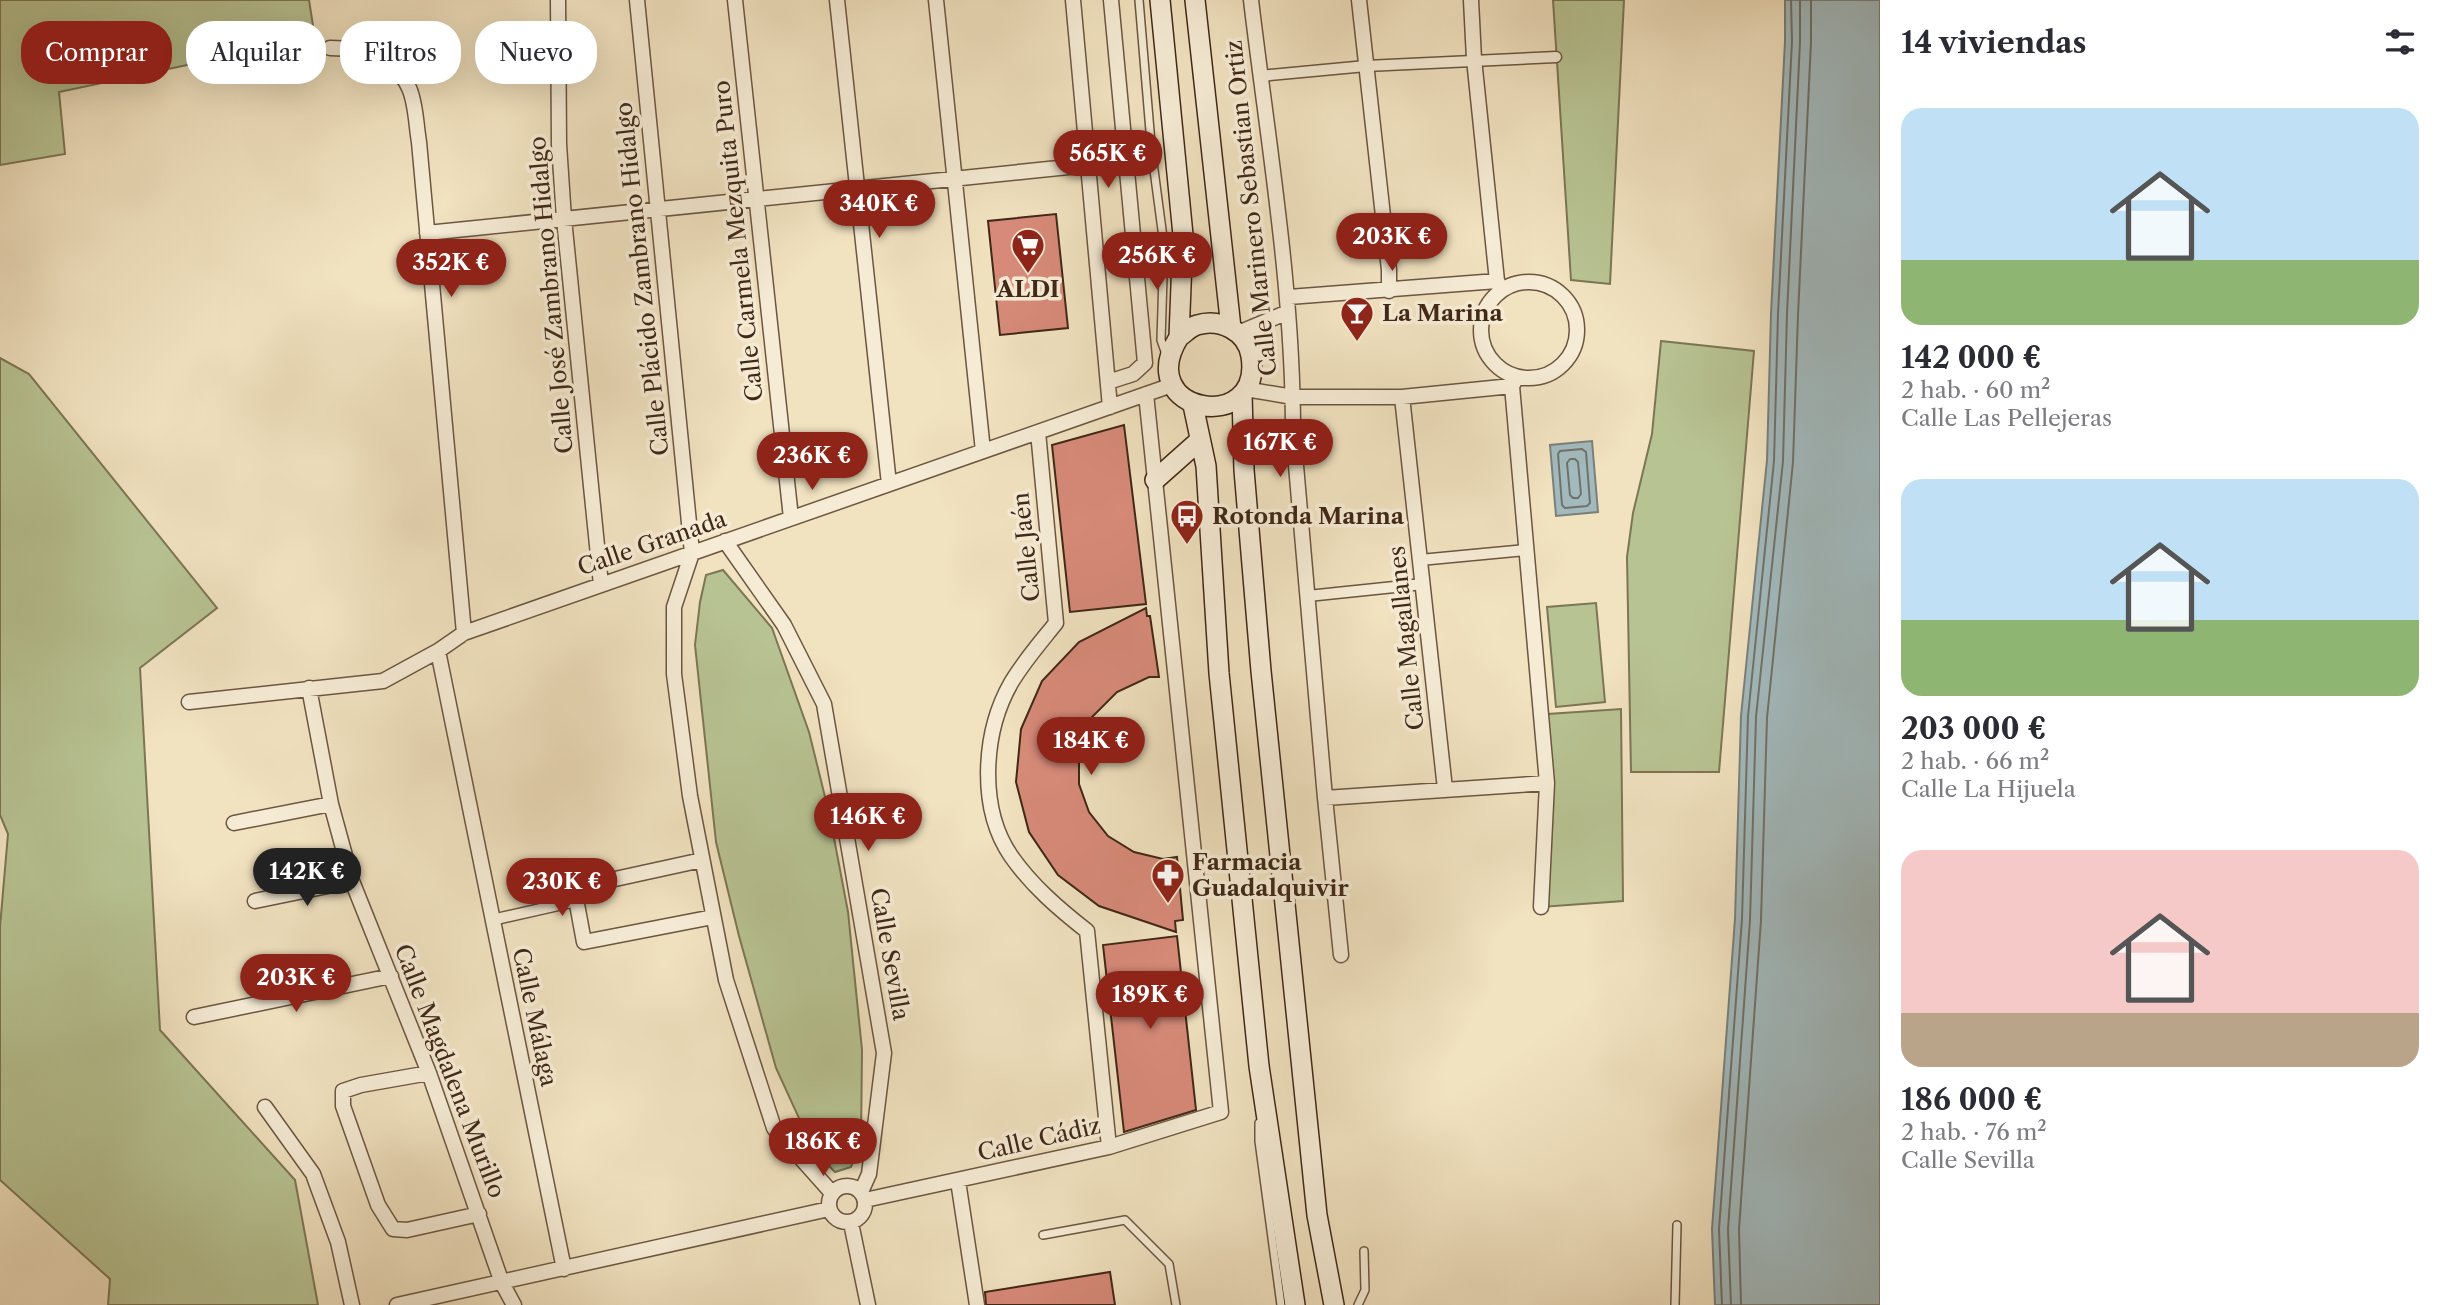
<!DOCTYPE html>
<html lang="es">
<head>
<meta charset="utf-8">
<style>
  :root { --surface:#fff; --page:#f2f2f3; --text:#2b2b33; --muted:#7c7c81; --accent:#8f2418 }
  body { margin:0; font-family:"Libre Caslon Text",serif; background:var(--page); color:var(--text); height:100vh; display:flex; flex-direction:column; font-size:26px; white-space:nowrap }
  * { box-sizing:border-box; margin:0 }
  p { font-size:23px; color:var(--muted) }
  .icon { flex:none; width:38px; height:38px; fill:none; stroke:currentColor; stroke-width:2; stroke-linecap:round; stroke-linejoin:round }
  .map { position:relative; flex:1; overflow:hidden }
  .details { display:flex; flex-direction:column; background:var(--surface); width:560px }
  .details>* { flex:none }
  .top-card { position:absolute; left:21px; top:21px; width:665px; height:63px; display:flex; gap:14px }
  .price { position:absolute; translate:-50% -60px; padding:0 16px; border-radius:24px; background:var(--accent); color:#fff; font-size:23px; line-height:46px; filter:drop-shadow(0 2px 4px #0008) }
  .price::after { content:''; position:absolute; left:50%; top:42px; width:21px; height:16px; margin-left:-10px; background:inherit; clip-path:polygon(0 0,100% 0,50% 100%) }
  .price.current { background:#222; color:#fff }
  ul { padding:0; list-style:none }
  li { display:grid; align-content:center; gap:14px; height:371px; padding:0 21px }
  li span { display:grid; place-items:center; height:217px; border-radius:21px; color:#555 }
  li>.icon { margin-inline-start:auto }
  span .icon { width:126px; height:126px; fill:#fffc; stroke-width:1 }
  li b { font-size:30px }
  h2 { display:flex; justify-content:space-between; align-items:center; height:84px; padding:0 21px; font-size:30px }
  .pill { padding:0 24px; border-radius:28px; background:var(--surface); box-shadow:0 7px 28px #0002; font-size:24px; line-height:63px }
  .pill.current { background:var(--accent); color:#fff }
  main { display:flex; flex:1; min-height:0 }
  .map>svg:first-child { display:block }
</style>
</head>
<body>
<main>
<div class="map">
<svg width="1880" height="1305" viewBox="0 0 1880 1305">
  <rect width="100%" height="100%" fill="#f1e2c0"/>
  <filter id="stains"><feTurbulence type="fractalNoise" baseFrequency=".00286" numOctaves="4"/><feColorMatrix values="0 0 0 0 .2 0 0 0 0 .09 0 0 0 0 .02 0 0 0 .5 -.17"/></filter>
  <radialGradient id="worn" r=".72"><stop offset=".6" stop-color="#630" stop-opacity="0"/><stop offset="1" stop-color="#630" stop-opacity=".3"/></radialGradient>
  <path fill="#b8c393" stroke="#7c7655" stroke-width="2" d="M0,0H309L315,38L59,92L65,154L0,165Z
    M1553,0H1624L1610,284L1571,280Z
    M1661,341L1754,351L1719,772H1631L1627,557L1633,513L1652,434Z
    M0,358L29,374L217,608L140,668L160,1030L295,1180L318,1305H108L110,1279L0,1180V927L8,834L0,815Z
    M723,570L772,628L809,732L830,817L848,912L862,1050L861,1141L851,1167L835,1172L814,1151L776,1068L739,936L716,842L695,645L700,602L706,575Z
    M1596,603L1605,702L1556,707L1547,607Z
    M1621,709L1623,901L1541,907L1548,714Z"/>
  <path fill="#a2babe" stroke="#7b807b" stroke-width="2" d="M1785,0H1880V1305H1715L1712,1229L1735,919L1741,716L1767,460L1771,314L1785,41Z
    M1592,441L1598,512L1556,516L1550,445Z"/>
  <g fill="none" stroke-linecap="round" stroke-linejoin="round">
    <path stroke="#71716a" stroke-width="2" d="M1582,449L1586,452L1590,503L1587,506L1565,508L1562,505L1558,454L1560,451Z
      M1570,459H1575L1578,462L1581,494L1578,498H1573L1570,495L1567,463Z
      M1722,1305L1719,1229L1742,919L1748,716L1774,461L1778,314L1792,41L1791,0
      M1731,1305L1728,1229L1750,920L1756,717L1783,461L1787,314L1800,42V0
      M1741,1305L1739,1229L1761,920L1767,718L1793,462L1798,315L1811,42V0"/>
  </g>
  <path fill="#d78a79" stroke="#402817" stroke-width="2" d="M1056,214L1068,328L1000,335L988,221Z
    M1124,425L1146,604L1070,612L1052,445Z
    M1146,608L1147,616H1150L1159,677H1149L1117,692L1092,717L1079,749V784L1089,812L1108,836L1134,852L1163,859L1177,857L1183,920L1175,921L1176,932L1099,906L1058,875L1029,832L1016,782L1021,729L1042,681L1079,642Z
    M1177,936L1196,1110L1124,1132L1103,945Z
    M1110,1272L1115,1305H986L985,1292Z"/>
  <g fill="none" stroke-linecap="round" stroke-linejoin="round">
    <defs>
      <path id="service" d="M1139,0L1152,155L1164,245L1161,340L1167,357
        M1259,1123V1141L1281,1305
        M1043,1235L1125,1220L1169,1264L1176,1305
        M1358,1305L1365,1290L1364,1251
        M1675,1305L1677,1225"/>
      <path id="pedestrian" d="M1260,76L1366,66L1556,57
        M1420,560L1526,550
        M1308,596L1423,584
        M492,920L576,901"/>
      <path id="minor" d="M558,0L559,144L564,219L601,585
        M637,0L692,553L674,607V674L690,796L726,980L774,1128L832,1193
        M735,0L791,518
        M837,0L889,484
        M936,0L983,451
        M1073,0L1110,407
        M1251,0C1268,143 1293,286 1293,431L1325,798L1341,955
        M1359,0L1389,270V291
        M1471,0L1474,59L1497,281L1502,290
        M330,48C362,48 394,55 409,88C416,103 416,125 419,142L464,633
        M427,233L1088,165L1152,155
        M1481 330a48 48 0 1 1 96 0a48 48 0 1 1-96 0Z
        M1289,297L1497,281
        M1238,333L1288,312
        M1517,377L1512,386L1547,783L1541,907
        M1108,382L1133,374L1145,363L1111,0
        M1245,389L1293,397H1402L1512,386
        M1402,397L1445,789
        M1038,432L1056,623C1040,643 1024,661 1011,683C983,732 978,808 1011,856C1032,886 1059,909 1087,931L1109,1147
        M725,541L784,625L824,704L884,1053L869,1174L861,1192
        M438,651L564,1269
        M309,688L331,804L352,881L429,1073L502,1283L514,1305
        M189,702L383,681L438,651L464,633L1172,385
        M1325,798L1547,783
        M234,823L331,804
        M702,860L574,888L584,942L713,917
        M255,901L352,881
        M194,1017L391,976
        M429,1073L361,1085L343,1091V1106L378,1205L393,1229L407,1230L479,1214
        M265,1107L313,1174L338,1242L352,1305
        M958,1181L977,1305
        M829 1204a18 18 0 1 1 36 0a18 18 0 1 1-36 0Z
        M865,1200L1109,1147L1221,1112L1146,394
        M851,1223L868,1305
        M397,1305L829,1209"/>
      <path id="secondary" d="M1160,0L1183,235L1179,337C1131,414 1264,436 1251,356C1247,331 1220,318 1197,325C1190,327 1185,333 1179,337
        M1195,0L1231,328
        M1242,394L1244,470L1261,671L1317,1215L1334,1305
        M1193,405L1206,466L1219,673L1259,1066L1295,1305
        M1155,480L1200,440"/>
    </defs>
    <use href="#service" stroke="#6c5641" stroke-width="10"/>
    <use href="#pedestrian" stroke="#6c5641" stroke-width="13"/>
    <use href="#minor" stroke="#6c5641" stroke-width="17"/>
    <use href="#secondary" stroke="#402817" stroke-width="22"/>
    <use href="#service" stroke="#f6ecd6" stroke-width="7"/>
    <use href="#pedestrian" stroke="#f6ecd6" stroke-width="10"/>
    <use href="#minor" stroke="#f6ecd6" stroke-width="14"/>
    <use href="#secondary" stroke="#f6ecd6" stroke-width="19"/>
  </g>
  <defs>
    <symbol id="supermarket-pin" viewBox="-11 -11 22 30"><path d="M0 17L-7.5 6A9.5 9.5 0 1 1 7.5 6Z" fill="#8f2418" stroke="#f6ecd6"/><path d="M-6-5.5h2.5l.6 2H6L4.5 2H-2.5L-4.4-4H-6ZM-1.5 3.2a1.3 1.3 0 1 0 .1 0ZM3 3.2a1.3 1.3 0 1 0 .1 0Z" fill="#fff"/></symbol>
    <symbol id="bar-pin" viewBox="-11 -11 22 30"><path d="M0 17L-7.5 6A9.5 9.5 0 1 1 7.5 6Z" fill="#8f2418" stroke="#f6ecd6"/><path d="M-6-5H6L.8 .8V4.5H3.5V6h-7V4.5H-.8V.8Z" fill="#fff"/></symbol>
    <symbol id="bus-pin" viewBox="-11 -11 22 30"><path d="M0 17L-7.5 6A9.5 9.5 0 1 1 7.5 6Z" fill="#8f2418" stroke="#f6ecd6"/><path d="M-5-6H5V4H4V6H2V4H-2V6H-4V4H-5ZM-3.5-4V0h7V-4ZM-3.5 1.2v1.5H-2V1.2ZM2 1.2v1.5H3.5V1.2Z" fill="#fff"/></symbol>
    <symbol id="pharmacy-pin" viewBox="-11 -11 22 30"><path d="M0 17L-7.5 6A9.5 9.5 0 1 1 7.5 6Z" fill="#8f2418" stroke="#f6ecd6"/><path d="M-2-6h4v4h4v4h-4v4h-4v-4h-4v-4h4Z" fill="#fff"/></symbol>
  </defs>
  <g fill-rule="evenodd">
    <use href="#supermarket-pin" x="1009" y="226" width="38" height="52"/>
    <use href="#bar-pin" x="1338" y="294" width="38" height="52"/>
    <use href="#bus-pin" x="1168" y="497" width="38" height="52"/>
    <use href="#pharmacy-pin" x="1149" y="856" width="38" height="52"/>
  </g>
  <g text-anchor="middle" stroke-width="7" stroke-linejoin="round" paint-order="stroke">
    <g font-size="23" fill="#402817" stroke="#f6ecd6">
      <text transform="translate(1251 208) rotate(-96)" y="8">Calle Marinero Sebastian Ortiz</text>
      <text transform="translate(738 241) rotate(-96)" y="8">Calle Carmela Mezquita Puro</text>
      <text transform="translate(642 279) rotate(-96)" y="8">Calle Plácido Zambrano Hidalgo</text>
      <text transform="translate(551 295) rotate(-95)" y="8">Calle José Zambrano Hidalgo</text>
      <text transform="translate(652 543) rotate(-19)" y="8">Calle Granada</text>
      <text transform="translate(1026 547) rotate(-96)" y="8">Calle Jaén</text>
      <text transform="translate(1406 638) rotate(-96)" y="8">Calle Magallanes</text>
      <text transform="translate(890 954) rotate(80)" y="8">Calle Sevilla</text>
      <text transform="translate(535 1017) rotate(78)" y="8">Calle Málaga</text>
      <text transform="translate(450 1071) rotate(69)" y="8">Calle Magdalena Murillo</text>
      <text transform="translate(1039 1139) rotate(-13)" y="8">Calle Cádiz</text>
    </g>
    <g font-size="23" font-weight="bold" fill="#402817" stroke="#f6ecd6" text-anchor="start">
      <text x="1028" y="297" text-anchor="middle">ALDI</text>
      <text x="1382" y="321">La Marina</text>
      <text x="1212" y="524">Rotonda Marina</text>
      <text x="1192" y="870">Farmacia<tspan x="1192" dy="26">Guadalquivir</tspan></text>
    </g>
  </g>
  <rect width="100%" height="100%" filter="url(#stains)"/>
  <rect width="100%" height="100%" fill="url(#worn)"/>
</svg>
<b class="price" style="left:1108px;top:190px">565K €</b>
<b class="price" style="left:879px;top:240px">340K €</b>
<b class="price" style="left:1392px;top:273px">203K €</b>
<b class="price" style="left:1157px;top:292px">256K €</b>
<b class="price" style="left:451px;top:299px">352K €</b>
<b class="price" style="left:1280px;top:479px">167K €</b>
<b class="price" style="left:812px;top:492px">236K €</b>
<b class="price" style="left:1091px;top:777px">184K €</b>
<b class="price" style="left:868px;top:853px">146K €</b>
<b class="price current" style="left:307px;top:908px">142K €</b>
<b class="price" style="left:562px;top:918px">230K €</b>
<b class="price" style="left:296px;top:1014px">203K €</b>
<b class="price" style="left:1150px;top:1031px">189K €</b>
<b class="price" style="left:823px;top:1178px">186K €</b>
<div class="top-card">
<a class="pill current">Comprar</a>
<a class="pill">Alquilar</a>
<a class="pill">Filtros</a>
<a class="pill">Nuevo</a>
</div>
</div>
<section class="details">
<h2>14 viviendas<svg class="icon" aria-label="filters" viewBox="0 0 24 24"><path d="M4 7h16M4 17h16"/><circle cx="9" cy="7" r="2"/><circle cx="15" cy="17" r="2"/></svg></h2>
<ul>
<li><span style="background:linear-gradient(#bfe0f5 70%,#8fb573 0)"><svg class="icon" aria-label="home" viewBox="0 0 24 24"><path d="M3 11l9-7 9 7M6 9v11h12V9"/></svg></span><div><b>142 000 €</b><p>2 hab. · 60 m²</p><p>Calle Las Pellejeras</p></div></li>
<li><span style="background:linear-gradient(#bfe0f5 65%,#8fb573 0)"><svg class="icon" aria-label="home" viewBox="0 0 24 24"><path d="M3 11l9-7 9 7M6 9v11h12V9"/></svg></span><div><b>203 000 €</b><p>2 hab. · 66 m²</p><p>Calle La Hijuela</p></div></li>
<li><span style="background:linear-gradient(#f6c9c9 75%,#b9a48a 0)"><svg class="icon" aria-label="home" viewBox="0 0 24 24"><path d="M3 11l9-7 9 7M6 9v11h12V9"/></svg></span><div><b>186 000 €</b><p>2 hab. · 76 m²</p><p>Calle Sevilla</p></div></li>
</ul>
</section>
</main>
</body>
</html>
